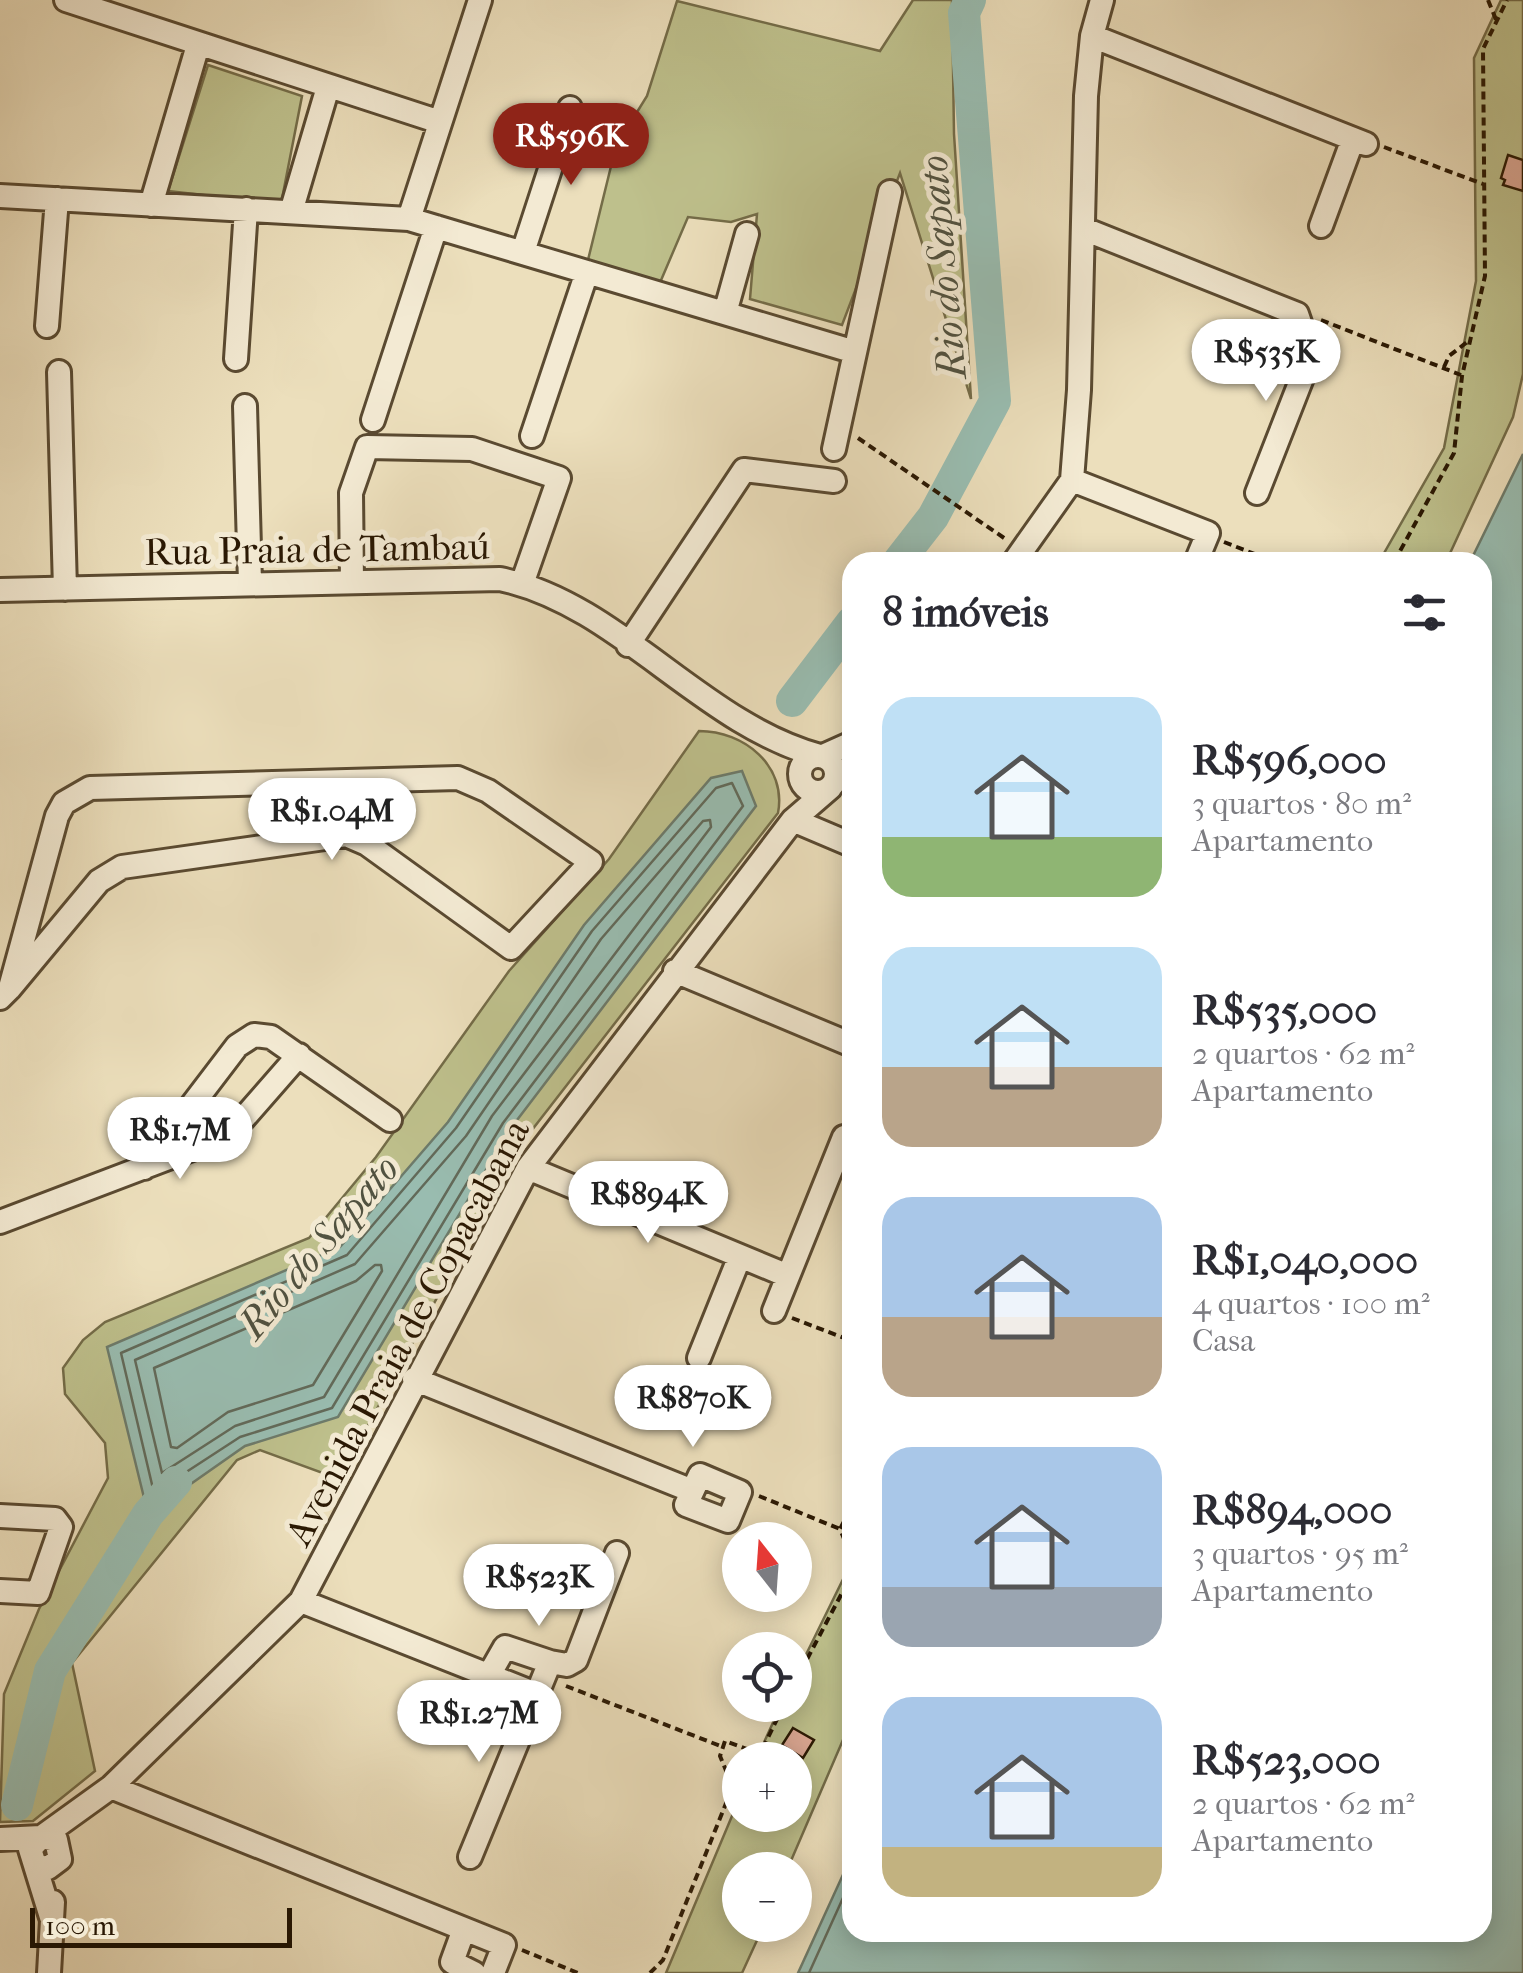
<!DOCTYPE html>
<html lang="pt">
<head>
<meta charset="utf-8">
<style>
  :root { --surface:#fff; --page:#f7f7f7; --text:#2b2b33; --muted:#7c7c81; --accent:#8f2418 }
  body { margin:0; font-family:"IM FELL French Canon",serif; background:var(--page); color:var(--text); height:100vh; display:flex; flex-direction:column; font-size:38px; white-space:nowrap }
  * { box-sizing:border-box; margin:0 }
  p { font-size:32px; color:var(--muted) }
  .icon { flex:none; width:55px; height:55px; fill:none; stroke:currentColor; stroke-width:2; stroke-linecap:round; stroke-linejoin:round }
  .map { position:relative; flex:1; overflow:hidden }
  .panel { position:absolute; left:842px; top:552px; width:650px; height:1390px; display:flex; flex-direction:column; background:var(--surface); border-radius:30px; box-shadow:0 5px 25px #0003 }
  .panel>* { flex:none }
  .needle { width:65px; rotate:343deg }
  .tools { position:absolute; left:722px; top:1522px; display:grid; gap:20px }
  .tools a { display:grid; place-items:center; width:90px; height:90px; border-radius:50%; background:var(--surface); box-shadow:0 5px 25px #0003; font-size:50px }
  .scale { position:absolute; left:30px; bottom:25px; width:262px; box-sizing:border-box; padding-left:10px; border:5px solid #2a1803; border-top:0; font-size:28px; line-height:35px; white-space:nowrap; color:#2a1803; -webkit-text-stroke:8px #f3ead3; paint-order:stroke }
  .price { position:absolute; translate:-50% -85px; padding:0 22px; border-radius:35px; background:#fff; color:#222; font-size:32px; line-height:65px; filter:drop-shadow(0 2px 5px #0008) }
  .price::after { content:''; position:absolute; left:50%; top:60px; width:30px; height:22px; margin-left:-15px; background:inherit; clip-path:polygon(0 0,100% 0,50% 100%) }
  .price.active { background:var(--accent); color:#fff }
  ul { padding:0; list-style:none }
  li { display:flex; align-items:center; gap:30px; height:250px; padding:0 40px }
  li span { display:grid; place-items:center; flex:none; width:280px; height:200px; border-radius:30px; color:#555 }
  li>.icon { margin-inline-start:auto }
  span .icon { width:120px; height:120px; fill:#fffc; stroke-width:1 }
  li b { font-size:42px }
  h2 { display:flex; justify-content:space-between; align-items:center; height:120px; padding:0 40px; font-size:42px }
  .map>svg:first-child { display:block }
</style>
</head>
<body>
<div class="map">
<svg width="1523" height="1973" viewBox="0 0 1523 1973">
  <rect width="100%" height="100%" fill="#ecdfbc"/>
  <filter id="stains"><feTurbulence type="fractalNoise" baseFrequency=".002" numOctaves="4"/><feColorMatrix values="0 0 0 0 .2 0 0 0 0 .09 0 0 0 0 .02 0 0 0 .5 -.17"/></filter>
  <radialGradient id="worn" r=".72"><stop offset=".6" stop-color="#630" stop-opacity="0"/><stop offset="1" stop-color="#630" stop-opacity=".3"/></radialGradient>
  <path fill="#bec08c" stroke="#746c48" stroke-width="2.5" d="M913,0H952L954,134L971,399L900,173L842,325L750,299L757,214L731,222L688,217L656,292L588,260L616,146L647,96L677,1L880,51Z
    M1501,0H1523V374L1513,417L1446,562H1379L1444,448L1476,281L1474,58Z
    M208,65L302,96L281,204L168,191Z
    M699,731C744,731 787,766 778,813L518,1148L339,1479L260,1450L237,1460L72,1663L95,1771L33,1821L0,1822L4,1694L39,1609L108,1478L105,1443L65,1394L63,1368L83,1340L105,1322L309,1238L376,1157L509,971L609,859Z
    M852,1561V1719L787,1870H740V1925H764L742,1973H666L740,1797V1815H795V1760H756L781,1705H795V1677Z"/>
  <path fill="#99bdb1" stroke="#6d7b6b" stroke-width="2.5" d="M1523,454V1973H798L852,1855V1932H1482V562H1470Z
    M742,771L756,806L511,1128L338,1417L245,1446L148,1514L107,1347L340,1247L448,1122L584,925L711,778Z"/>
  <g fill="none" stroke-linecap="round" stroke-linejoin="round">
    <path stroke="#626a5a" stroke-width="2.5" d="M732,783L743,806L503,1123L332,1408L240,1437L154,1493L121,1353L347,1255L456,1128L592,931L716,788Z
      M703,821L710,820L711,827L492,1116L324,1397L235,1426L162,1473L135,1360L355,1264L466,1136L601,939Z
      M375,1265H381L382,1271L313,1385L228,1412L177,1448L171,1447L154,1368L356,1281Z
      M809,1973L852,1878"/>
    <path stroke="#99bdb1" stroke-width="32" d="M898,562L933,517L995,401L964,13L970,0
      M792,701L852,622
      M17,1805L50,1671L148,1514L176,1482"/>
  </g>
  <path fill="#dca895" stroke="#2a1803" stroke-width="2.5" d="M1508,155L1523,160V191L1503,185L1505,180L1501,178Z
    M793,1728L814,1740L803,1758L782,1745Z"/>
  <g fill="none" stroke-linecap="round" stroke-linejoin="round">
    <defs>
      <path id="minor" d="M66,0L440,122
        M1092,36L1366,144
        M0,196L409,219L855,352
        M151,205L198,45
        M291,212L328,87
        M409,219L480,0
        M1321,226L1353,139
        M1084,229L1297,314L1311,355L1257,493
        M523,252L570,108
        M725,313L747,234
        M47,326L57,199
        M236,359L246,209
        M59,372L65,589
        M245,406L250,583
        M373,420L436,227
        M532,436L587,272
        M834,449L890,192
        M1072,480L1208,533L1196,562
        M1014,562L1072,480L1079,390L1086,96L1092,36L1102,0
        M352,581L351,493L367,447L472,449L559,478L522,584
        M0,590L500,579C619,604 701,724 820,756
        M628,645L744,470L834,481
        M800 774a18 18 0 1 1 36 0a18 18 0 1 1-36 0Z
        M823,756L852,743
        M793,820L852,845
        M675,971L852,1045
        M0,998L10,988L99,881L122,867L346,835L367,844L511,948L591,862L488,791L458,778L90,788L64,803L57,816L10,988
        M144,1168L237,1046L254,1035L271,1037L390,1120
        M528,1168L788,1276
        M0,1222L229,1135L299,1055
        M774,1311L844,1137
        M699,1358L740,1256
        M414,1379L690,1490
        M700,1475L740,1492L728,1521L686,1505Z
        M0,1516L55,1519L61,1527L38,1593L0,1591
        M301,1601L536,1694
        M550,1662L567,1665L576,1660L617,1553
        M111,1787L504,1945L493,1973
        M43,1836L111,1787L301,1601L528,1168L793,820L830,788
        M0,1839L41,1837
        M470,1857L550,1662L505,1647L489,1675
        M38,1866L48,1868L60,1859L56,1840L41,1837L30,1849L51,1917
        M464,1929L452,1962L474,1973
        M49,1973L53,1902"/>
    </defs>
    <use href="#minor" stroke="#5a4a31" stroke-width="28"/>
    <path stroke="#2a1803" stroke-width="4" stroke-dasharray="8 5" stroke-linecap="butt" d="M1488,0L1497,22
      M1384,147L1483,184
      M1321,320L1461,375
      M1444,367L1449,356L1471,339
      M858,438L1007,540
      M1224,542L1275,562
      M1394,562L1454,453L1462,376L1485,276L1483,49L1507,0
      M792,1318L852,1341
      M759,1496L840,1529
      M852,1516L848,1514L840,1529L852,1558
      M795,1682L852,1574
      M566,1686L723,1747
      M757,1760L784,1705
      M732,1785L720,1756L725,1741L760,1754
      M522,1950L578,1973
      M650,1973L663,1960L733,1786L740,1783"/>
    <use href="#minor" stroke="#f3ead3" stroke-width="22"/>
  </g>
  <g text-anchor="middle" stroke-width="10" stroke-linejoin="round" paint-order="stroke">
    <g font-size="38" fill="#2a1803" stroke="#f3ead3">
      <text transform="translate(317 549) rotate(-1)" y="13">Rua Praia de Tambaú</text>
      <text transform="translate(407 1332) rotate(-62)" y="13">Avenida Praia de Copacabana</text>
    </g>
    <g font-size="40" font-style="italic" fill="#515240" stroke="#f3ead3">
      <text transform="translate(942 267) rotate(-95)" y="14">Rio do Sapato</text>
      <text transform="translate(318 1246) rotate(-50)" y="14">Rio do Sapato</text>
    </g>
  </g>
  <rect width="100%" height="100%" filter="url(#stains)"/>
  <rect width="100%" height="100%" fill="url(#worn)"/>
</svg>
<div class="tools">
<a><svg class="needle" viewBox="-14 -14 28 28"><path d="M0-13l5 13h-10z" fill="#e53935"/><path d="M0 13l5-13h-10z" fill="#7c7c81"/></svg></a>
<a><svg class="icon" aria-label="locate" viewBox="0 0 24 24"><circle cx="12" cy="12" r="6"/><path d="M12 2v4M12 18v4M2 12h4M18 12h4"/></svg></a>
<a>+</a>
<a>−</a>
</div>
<div class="scale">100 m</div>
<b class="price active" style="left:571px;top:188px">R$596K</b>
<b class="price" style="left:1266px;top:404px">R$535K</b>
<b class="price" style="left:332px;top:863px">R$1.04M</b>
<b class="price" style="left:180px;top:1182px">R$1.7M</b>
<b class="price" style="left:648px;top:1246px">R$894K</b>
<b class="price" style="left:693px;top:1450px">R$870K</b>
<b class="price" style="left:539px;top:1629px">R$523K</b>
<b class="price" style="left:479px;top:1765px">R$1.27M</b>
<section class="panel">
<h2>8 imóveis<svg class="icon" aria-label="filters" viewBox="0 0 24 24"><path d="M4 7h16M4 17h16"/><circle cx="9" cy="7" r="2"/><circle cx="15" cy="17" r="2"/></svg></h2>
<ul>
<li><span style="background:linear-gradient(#bfe0f5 70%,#8fb573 0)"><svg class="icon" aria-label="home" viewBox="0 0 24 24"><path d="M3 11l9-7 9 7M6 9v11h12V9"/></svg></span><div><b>R$596,000</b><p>3 quartos · 80 m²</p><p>Apartamento</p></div></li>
<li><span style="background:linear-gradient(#bfe0f5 60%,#b9a48a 0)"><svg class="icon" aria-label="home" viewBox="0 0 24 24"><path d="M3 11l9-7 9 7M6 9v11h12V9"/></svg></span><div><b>R$535,000</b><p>2 quartos · 62 m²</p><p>Apartamento</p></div></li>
<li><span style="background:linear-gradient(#a9c7e8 60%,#b9a48a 0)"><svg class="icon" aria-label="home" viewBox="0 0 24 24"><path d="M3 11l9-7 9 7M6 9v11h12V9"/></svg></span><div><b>R$1,040,000</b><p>4 quartos · 100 m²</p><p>Casa</p></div></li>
<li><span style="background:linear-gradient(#a9c7e8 70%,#9aa5b1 0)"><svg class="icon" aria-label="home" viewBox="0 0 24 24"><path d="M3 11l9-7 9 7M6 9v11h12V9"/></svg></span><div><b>R$894,000</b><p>3 quartos · 95 m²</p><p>Apartamento</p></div></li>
<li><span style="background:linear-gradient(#a9c7e8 75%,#c2b280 0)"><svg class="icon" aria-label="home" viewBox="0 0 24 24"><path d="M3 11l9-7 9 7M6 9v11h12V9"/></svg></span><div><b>R$523,000</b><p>2 quartos · 62 m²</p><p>Apartamento</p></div></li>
</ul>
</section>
</div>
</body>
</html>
